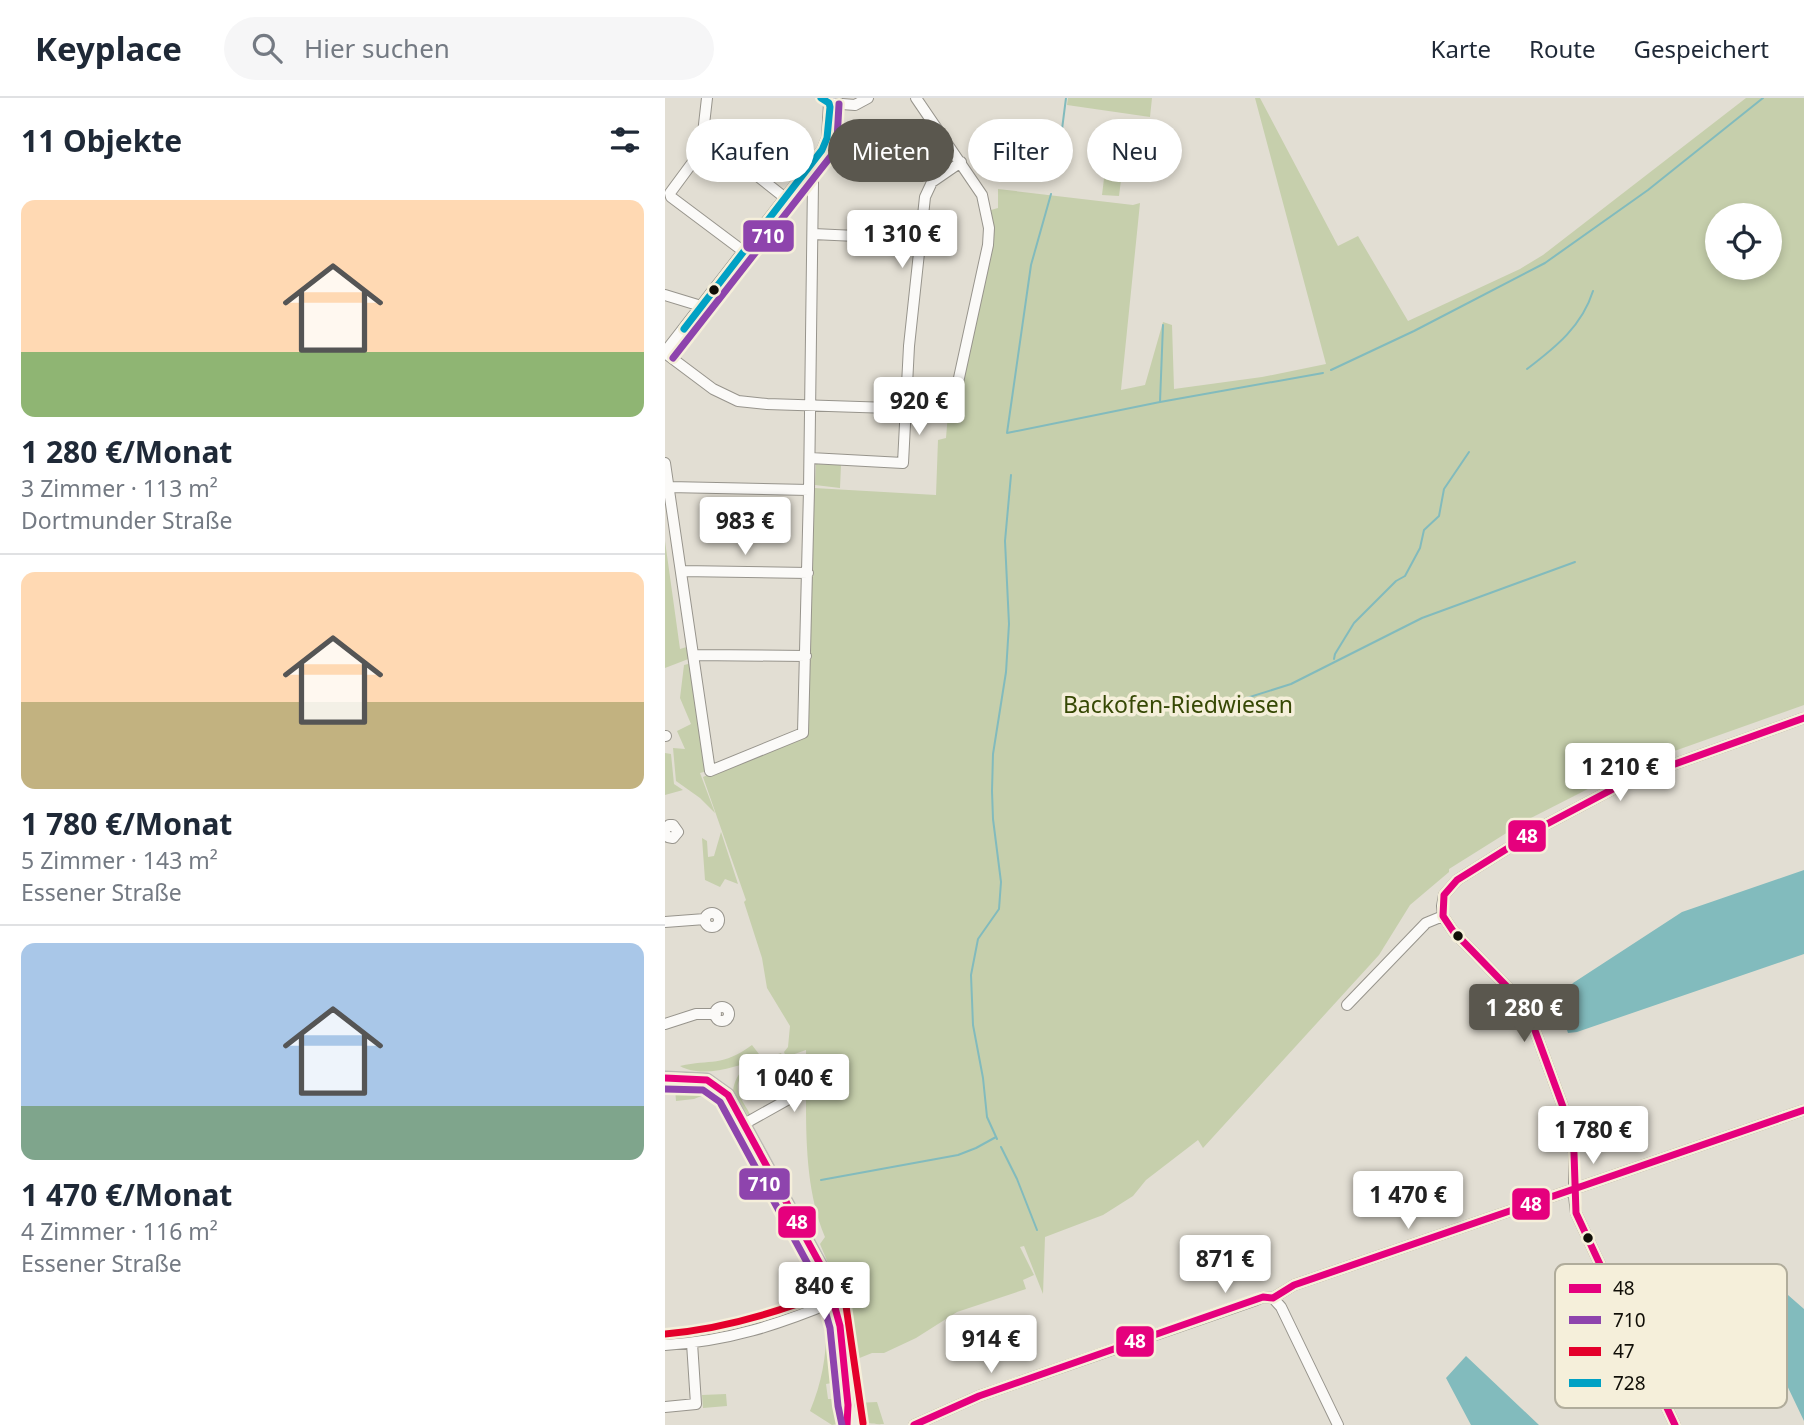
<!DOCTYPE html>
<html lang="de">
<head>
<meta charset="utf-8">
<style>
  :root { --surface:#fff; --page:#f6f6f7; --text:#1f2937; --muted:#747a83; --line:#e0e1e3; --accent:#5a574e }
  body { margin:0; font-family:"Noto Sans",sans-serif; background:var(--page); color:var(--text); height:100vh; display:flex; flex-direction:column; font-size:26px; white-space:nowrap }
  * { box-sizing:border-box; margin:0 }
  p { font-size:23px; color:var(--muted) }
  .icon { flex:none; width:38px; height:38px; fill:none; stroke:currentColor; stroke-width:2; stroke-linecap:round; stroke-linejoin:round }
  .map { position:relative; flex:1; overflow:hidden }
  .drawer { display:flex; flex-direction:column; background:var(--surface); width:665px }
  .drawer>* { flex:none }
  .top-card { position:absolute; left:21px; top:21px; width:665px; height:63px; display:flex; gap:14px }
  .buttons { position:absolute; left:1040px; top:105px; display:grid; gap:14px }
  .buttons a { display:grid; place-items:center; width:77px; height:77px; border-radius:50%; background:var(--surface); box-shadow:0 4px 10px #0003; font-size:35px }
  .price { position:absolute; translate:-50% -60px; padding:0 16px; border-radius:7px; background:#fff; color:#222; font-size:23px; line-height:46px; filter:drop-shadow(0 2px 4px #0008) }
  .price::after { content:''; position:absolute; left:50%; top:42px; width:21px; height:16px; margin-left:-10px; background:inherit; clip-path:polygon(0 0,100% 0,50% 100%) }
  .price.current { background:var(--accent); color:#fff }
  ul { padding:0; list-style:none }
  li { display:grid; align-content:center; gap:14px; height:371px; padding:0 21px }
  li+li { border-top:2px solid var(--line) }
  li span { display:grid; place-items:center; height:217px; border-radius:14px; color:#555 }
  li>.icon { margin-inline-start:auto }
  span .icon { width:126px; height:126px; fill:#fffc; stroke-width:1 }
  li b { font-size:30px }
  h2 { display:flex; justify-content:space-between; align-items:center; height:84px; padding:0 21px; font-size:30px }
  .chip { padding:0 24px; border-radius:32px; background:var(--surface); box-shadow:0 4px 10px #0003; font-size:24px; line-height:63px }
  .chip.current { background:var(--accent); color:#fff }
  header { display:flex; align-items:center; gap:42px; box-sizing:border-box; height:98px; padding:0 35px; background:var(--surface); border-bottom:2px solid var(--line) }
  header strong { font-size:33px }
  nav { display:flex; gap:38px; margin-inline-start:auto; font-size:24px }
  .search { width:490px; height:63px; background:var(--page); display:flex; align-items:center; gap:18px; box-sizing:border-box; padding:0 24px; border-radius:38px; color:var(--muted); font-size:26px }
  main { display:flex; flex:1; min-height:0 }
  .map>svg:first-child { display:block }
</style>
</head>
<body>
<header>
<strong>Keyplace</strong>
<div class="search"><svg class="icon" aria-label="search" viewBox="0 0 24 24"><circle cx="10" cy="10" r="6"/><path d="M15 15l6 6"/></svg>Hier suchen</div>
<nav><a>Karte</a><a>Route</a><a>Gespeichert</a></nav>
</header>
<main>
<section class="drawer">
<h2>11 Objekte<svg class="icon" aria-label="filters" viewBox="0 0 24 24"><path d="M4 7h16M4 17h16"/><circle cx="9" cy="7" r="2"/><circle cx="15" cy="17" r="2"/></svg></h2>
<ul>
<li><span style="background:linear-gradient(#ffd9b3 70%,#8fb573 0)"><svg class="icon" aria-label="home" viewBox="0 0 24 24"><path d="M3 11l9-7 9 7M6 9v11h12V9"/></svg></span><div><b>1 280 €/Monat</b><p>3 Zimmer · 113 m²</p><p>Dortmunder Straße</p></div></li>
<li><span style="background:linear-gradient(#ffd9b3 60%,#c2b280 0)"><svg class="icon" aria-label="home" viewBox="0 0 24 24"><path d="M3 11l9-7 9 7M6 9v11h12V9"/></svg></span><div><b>1 780 €/Monat</b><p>5 Zimmer · 143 m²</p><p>Essener Straße</p></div></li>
<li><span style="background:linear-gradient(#a9c7e8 75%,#7fa58c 0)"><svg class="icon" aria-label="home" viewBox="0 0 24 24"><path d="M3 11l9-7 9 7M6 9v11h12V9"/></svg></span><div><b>1 470 €/Monat</b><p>4 Zimmer · 116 m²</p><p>Essener Straße</p></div></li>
</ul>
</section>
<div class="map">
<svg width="1139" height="1327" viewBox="0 0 1139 1327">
  <rect width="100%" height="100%" fill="#e2ded3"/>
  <path fill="#c6cfac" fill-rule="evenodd" d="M403,0H487L485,19L402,7Z
    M590,0H595L673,148L693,138L743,223L855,171L878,157L1081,0H1139V607L970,667L862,722L784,771V774L745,807L714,857L538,1050L533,1042L481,1082L468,1098L438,1117L380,1139L378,1196L359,1148L355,1149L369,1177L358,1182L361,1191L292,1214L251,1240L219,1255H207L192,1261L186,1252L176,1196L155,1146L160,1139C136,1082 142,1013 141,952L121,959L119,954L123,949L125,928L102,890L97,860L79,804L81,802L38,679L142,633L149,390L271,397L273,342L281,340L283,315L328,132L326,112L333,110V91L468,107L475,105L456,292L480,287L498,224L507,227L509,291L597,279L661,266ZM1052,117H1104V170H1052Z
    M441,64L458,66L454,98L437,97Z
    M151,366L176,367L175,390L150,387Z
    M0,443L15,551L25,548L26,560L0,570Z
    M27,565L42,673L35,675L50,715L35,700L11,683L8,650L20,651L12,633L26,626L15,600L19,567Z
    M0,655L6,656L9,686L18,692L0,697Z
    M56,734L73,786L60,781L55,789L40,782L37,740L42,743L43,759L49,758Z
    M87,947L97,960C73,968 38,981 15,968C46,961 57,969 87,947Z
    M116,955L118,959C103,965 69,970 73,993C75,1001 82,1010 86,1018L84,1019L68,993C72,965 93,964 116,955Z
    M34,986L49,993L29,1001L11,1003L10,990L15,987Z
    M164,1211L168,1222L173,1284L161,1286L163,1301H175L176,1315L173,1326L167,1327L145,1313C159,1280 163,1247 161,1212Z
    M61,1296L62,1308L38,1310L37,1297Z
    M212,1304L219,1326C201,1327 194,1323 191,1305Z"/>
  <path fill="#82bbbd" d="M1139,772V856L912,934L903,935L892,903L908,885L1017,814Z
    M1100,1182L1108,1184L1139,1211V1323L1076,1191Z
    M801,1258L874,1327H806L781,1280Z"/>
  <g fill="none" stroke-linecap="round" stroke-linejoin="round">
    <path stroke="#82bbbd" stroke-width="2" d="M396,39L401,0
      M386,96L366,167L342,335L495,304
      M498,227L495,304L658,275
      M862,271C891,249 917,228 928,193
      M666,272L749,233L880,165L983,92L1098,0
      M669,561L670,556L689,525L731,483L740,478L755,450L759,432L774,418L779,391L804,354
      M540,613L626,586L757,520L910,464
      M332,1041L322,1019L318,980L308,927L306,877L313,841L334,811L336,784L328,721L327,693L328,656L341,574L344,526L340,443L346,377
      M336,1049L352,1081L372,1132
      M156,1082L293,1057L311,1050L331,1039"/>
    <defs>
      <path id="minor" d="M42,0L36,53L5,95L6,99L78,153
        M164,5L190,7L203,0
        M37,38L48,43L119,99
        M148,136L256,141
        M0,197L36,208
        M0,254L157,52L162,40L164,5
        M0,255L48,291L73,303L102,306L287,312L323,147L324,130L317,97L251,0
        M145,360L238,365L244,248L260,99L267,84L296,64
        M0,365L45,673L138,635L144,392L148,84L141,73
        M4,389L144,392
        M16,473L143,475
        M29,557L141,558
        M0,638H1
        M0,732L4,727H8L13,734L8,740L3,739L0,735
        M40 822a7 7 0 1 1 14 0a7 7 0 1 1-14 0Z
        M0,824L40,821
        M682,907L761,825L778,818
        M50 916a7 7 0 1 1 14 0a7 7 0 1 1-14 0Z
        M0,926L31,916H51
        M79,1026L122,1002L124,970
        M608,1200L616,1209L673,1327
        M0,1247C63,1243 113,1227 170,1203
        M0,1309L31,1306L27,1245
        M249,1327L314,1298L591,1202L598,1199L608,1200L629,1187L1139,1012
        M1010,1327L911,1115L909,1098V1055L905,1028L865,919L852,899L788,833L778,818L777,808L779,797L792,782L880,727L965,682L1139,620"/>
      <path id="major" d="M0,980L42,982L63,997L161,1177L175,1228L183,1307L188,1327"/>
    </defs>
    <use href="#minor" stroke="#97948c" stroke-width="12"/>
    <use href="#major" stroke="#bcbab4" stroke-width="15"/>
    <use href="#minor" stroke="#fbfaf8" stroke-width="10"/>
    <use href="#major" stroke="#efe8e2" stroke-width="12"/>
    <defs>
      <path id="bus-1" d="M0,980L42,982L63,997L161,1177L175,1228L183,1307L182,1327
        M249,1327L314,1298L598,1199L608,1200L629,1187L1139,1012
        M1010,1327L911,1115L909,1055L905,1028L865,919L852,899L788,833L778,818L779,797L792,782L880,727L965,682L1139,620"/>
      <path id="bus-2" d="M8,260L166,58L172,42L174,6
        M0,991L38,992L55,1004L151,1181L165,1230L173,1308L177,1327"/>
      <path id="bus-3" d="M180,1201L198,1325
        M0,1236C58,1231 112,1215 166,1193"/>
      <path id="bus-4" d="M19,231L157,52L162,40L165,9L164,5L156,0"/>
    </defs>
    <use href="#bus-1" stroke="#f5efda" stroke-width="12"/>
    <use href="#bus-2" stroke="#f5efda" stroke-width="12"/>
    <use href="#bus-3" stroke="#f5efda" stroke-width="12"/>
    <use href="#bus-4" stroke="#f5efda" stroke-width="12"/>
    <use href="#bus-1" stroke="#e5007d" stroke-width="7"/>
    <use href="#bus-2" stroke="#8e44ad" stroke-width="7"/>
    <use href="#bus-3" stroke="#e4002b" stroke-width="7"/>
    <use href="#bus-4" stroke="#01a1c4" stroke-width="7"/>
  </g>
  <g fill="#100e07" stroke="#f5efda" stroke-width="2.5">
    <circle cx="49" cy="192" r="6"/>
    <circle cx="793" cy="838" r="6"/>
    <circle cx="923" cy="1140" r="6"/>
  </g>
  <g text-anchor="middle" stroke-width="7" stroke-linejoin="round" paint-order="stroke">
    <g font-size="23" fill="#364804" stroke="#f5efda">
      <text x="513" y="615">Backofen-Riedwiesen</text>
    </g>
  </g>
  <rect x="890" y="1166" width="232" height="144" rx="10" fill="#f5efda" stroke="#b0ac9b" stroke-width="2"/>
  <rect x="904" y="1186" width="32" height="9" fill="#e5007d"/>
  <rect x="904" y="1218" width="32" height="8" fill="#8e44ad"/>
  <rect x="904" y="1249" width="32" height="9" fill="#e4002b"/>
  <rect x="904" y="1281" width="32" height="8" fill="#01a1c4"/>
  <g font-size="19" fill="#100e07">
    <text x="948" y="1197">48</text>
    <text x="948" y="1229">710</text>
    <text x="948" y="1260">47</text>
    <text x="948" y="1292">728</text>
  </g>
  <g stroke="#f5efda" stroke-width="2.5">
    <rect x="77" y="121" width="53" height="34" rx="7" fill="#8e44ad"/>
    <rect x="842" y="721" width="40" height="34" rx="7" fill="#e5007d"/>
    <rect x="73" y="1069" width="53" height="34" rx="7" fill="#8e44ad"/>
    <rect x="846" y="1089" width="40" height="34" rx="7" fill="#e5007d"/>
    <rect x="112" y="1107" width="40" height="34" rx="7" fill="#e5007d"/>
    <rect x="450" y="1227" width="40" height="33" rx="7" fill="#e5007d"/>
  </g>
  <g font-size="19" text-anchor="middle" font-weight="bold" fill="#fff">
    <text x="103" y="145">710</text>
    <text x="862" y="745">48</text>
    <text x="99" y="1093">710</text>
    <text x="866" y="1113">48</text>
    <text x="132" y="1131">48</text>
    <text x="470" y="1250">48</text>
  </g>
</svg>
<div class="buttons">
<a><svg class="icon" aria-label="locate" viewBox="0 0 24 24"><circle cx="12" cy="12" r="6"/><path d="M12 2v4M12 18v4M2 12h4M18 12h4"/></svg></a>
</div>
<b class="price" style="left:237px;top:172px">1 310 €</b>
<b class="price" style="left:254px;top:339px">920 €</b>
<b class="price" style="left:80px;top:459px">983 €</b>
<b class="price" style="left:955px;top:705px">1 210 €</b>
<b class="price current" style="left:859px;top:946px">1 280 €</b>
<b class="price" style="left:129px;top:1016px">1 040 €</b>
<b class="price" style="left:928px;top:1068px">1 780 €</b>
<b class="price" style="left:743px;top:1133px">1 470 €</b>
<b class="price" style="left:560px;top:1197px">871 €</b>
<b class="price" style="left:159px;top:1224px">840 €</b>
<b class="price" style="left:326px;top:1277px">914 €</b>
<div class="top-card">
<a class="chip">Kaufen</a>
<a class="chip current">Mieten</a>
<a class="chip">Filter</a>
<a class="chip">Neu</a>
</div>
</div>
</main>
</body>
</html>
